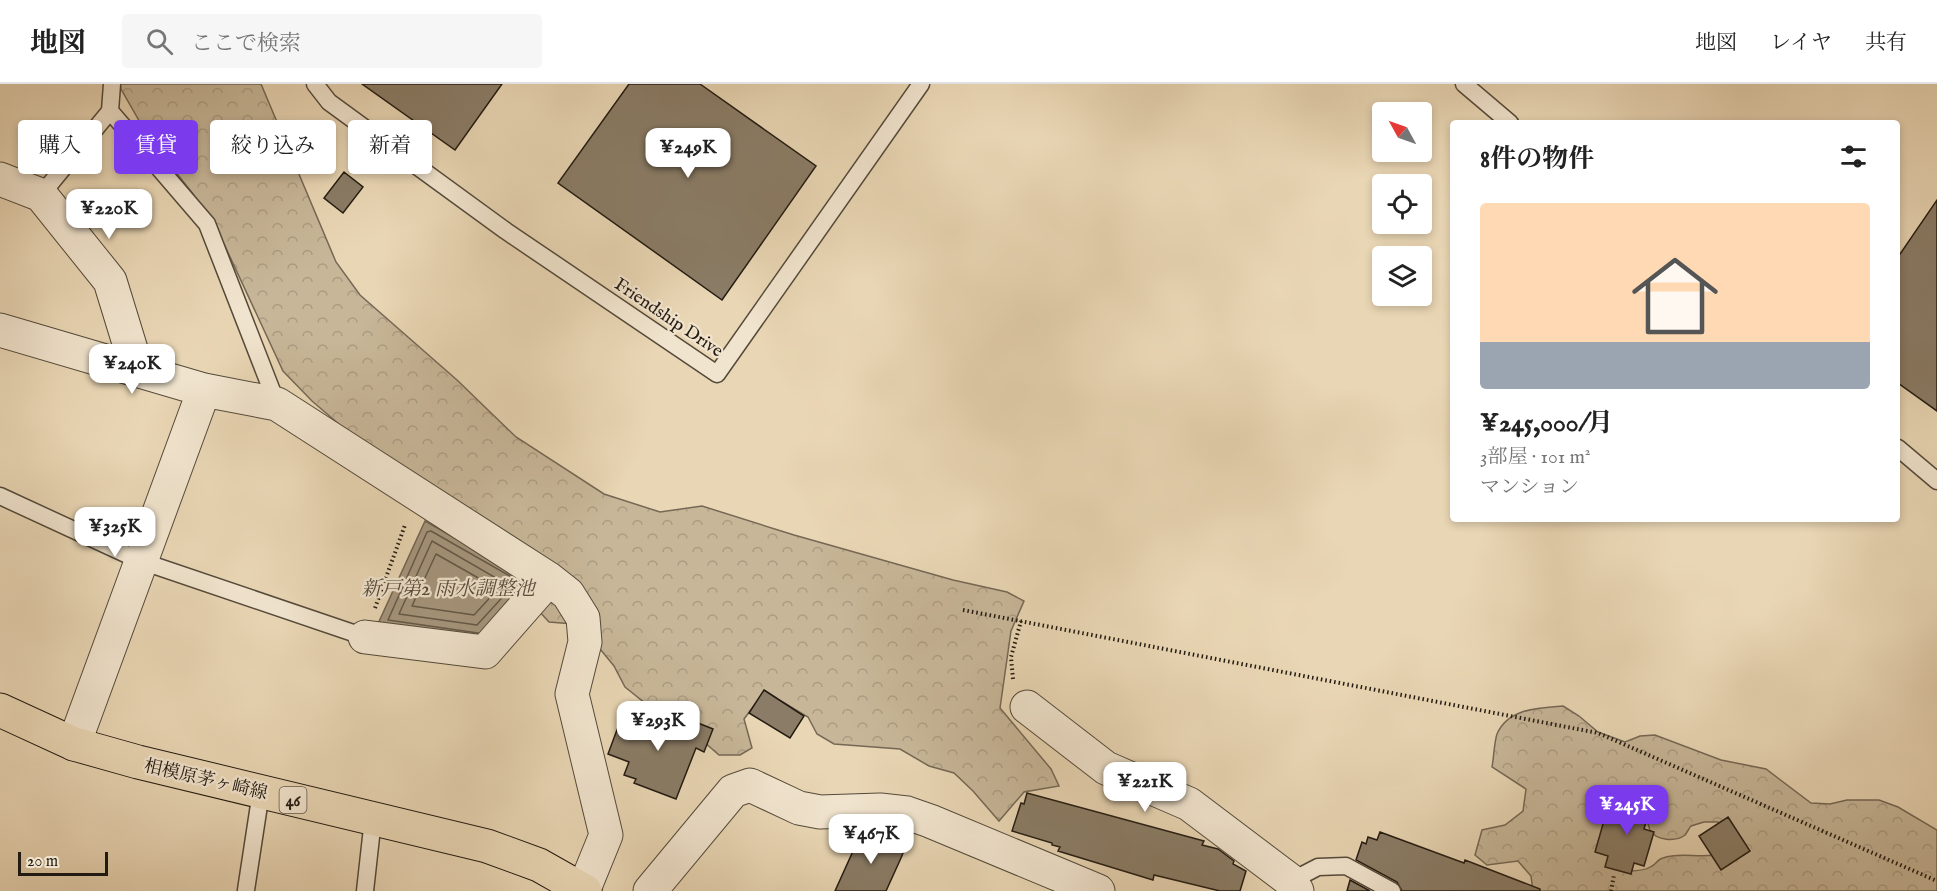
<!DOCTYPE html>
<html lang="ja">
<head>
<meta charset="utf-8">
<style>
  :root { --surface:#fff; --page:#f6f6f6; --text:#222; --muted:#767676; --line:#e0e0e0; --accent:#7c3aed }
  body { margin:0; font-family:"IM FELL English","Noto Serif JP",serif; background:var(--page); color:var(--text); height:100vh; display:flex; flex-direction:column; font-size:22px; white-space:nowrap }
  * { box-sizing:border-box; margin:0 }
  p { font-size:20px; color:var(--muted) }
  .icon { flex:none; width:33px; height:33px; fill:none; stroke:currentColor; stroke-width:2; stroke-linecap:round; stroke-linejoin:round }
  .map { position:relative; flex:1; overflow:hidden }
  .sheet { position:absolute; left:1450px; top:36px; width:450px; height:402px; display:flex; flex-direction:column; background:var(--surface); border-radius:6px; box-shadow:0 3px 9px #0003 }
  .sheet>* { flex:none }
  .top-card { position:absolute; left:18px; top:36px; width:570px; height:54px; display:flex; gap:12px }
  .needle { width:39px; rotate:310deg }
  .fabs { position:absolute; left:1372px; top:18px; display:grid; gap:12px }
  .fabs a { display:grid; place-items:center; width:60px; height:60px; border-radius:6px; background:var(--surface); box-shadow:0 3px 9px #0003; font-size:30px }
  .scale { position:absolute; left:18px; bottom:15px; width:90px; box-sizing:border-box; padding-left:6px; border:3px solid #231b12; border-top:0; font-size:16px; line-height:21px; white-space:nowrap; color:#231b12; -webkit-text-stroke:4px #f1e4ce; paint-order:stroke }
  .price { position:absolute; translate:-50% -51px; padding:0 14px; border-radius:12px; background:#fff; color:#222; font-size:20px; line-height:39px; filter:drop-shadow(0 2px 3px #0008) }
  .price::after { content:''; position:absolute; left:50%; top:36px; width:18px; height:14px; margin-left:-9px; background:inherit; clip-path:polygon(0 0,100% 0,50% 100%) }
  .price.current { background:var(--accent); color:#fff }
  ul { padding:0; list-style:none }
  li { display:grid; align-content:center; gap:12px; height:318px; padding:0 30px }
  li+li { border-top:2px solid var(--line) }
  li span { display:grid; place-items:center; height:186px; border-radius:6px; color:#555 }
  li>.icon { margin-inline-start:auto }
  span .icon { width:108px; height:108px; fill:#fffc; stroke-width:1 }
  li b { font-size:26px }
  h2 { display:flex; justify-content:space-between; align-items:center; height:72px; padding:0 30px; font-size:26px }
  .tag { padding:0 21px; border-radius:6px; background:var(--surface); box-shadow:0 3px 9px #0003; font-size:21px; line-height:54px }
  .tag.current { background:var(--accent); color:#fff }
  header { display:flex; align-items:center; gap:36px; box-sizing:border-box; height:84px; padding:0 30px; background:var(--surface); border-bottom:2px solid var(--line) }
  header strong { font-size:28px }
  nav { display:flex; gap:33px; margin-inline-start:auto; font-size:21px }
  .search { width:420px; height:54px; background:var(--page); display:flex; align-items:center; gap:15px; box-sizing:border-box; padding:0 21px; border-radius:6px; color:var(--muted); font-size:22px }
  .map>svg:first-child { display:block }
</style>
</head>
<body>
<header>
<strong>地図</strong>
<div class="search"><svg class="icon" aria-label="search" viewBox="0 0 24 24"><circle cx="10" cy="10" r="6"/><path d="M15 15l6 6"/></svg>ここで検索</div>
<nav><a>地図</a><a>レイヤ</a><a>共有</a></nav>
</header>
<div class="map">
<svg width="1937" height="807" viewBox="0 0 1937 807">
  <defs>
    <pattern id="forest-crowns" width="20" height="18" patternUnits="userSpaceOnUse" patternTransform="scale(1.5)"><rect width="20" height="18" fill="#c7b698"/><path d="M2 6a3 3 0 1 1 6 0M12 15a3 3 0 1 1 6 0" fill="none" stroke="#ab9c82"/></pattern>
  </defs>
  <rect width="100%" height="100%" fill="#e9d6b4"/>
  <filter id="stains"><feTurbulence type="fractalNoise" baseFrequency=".00333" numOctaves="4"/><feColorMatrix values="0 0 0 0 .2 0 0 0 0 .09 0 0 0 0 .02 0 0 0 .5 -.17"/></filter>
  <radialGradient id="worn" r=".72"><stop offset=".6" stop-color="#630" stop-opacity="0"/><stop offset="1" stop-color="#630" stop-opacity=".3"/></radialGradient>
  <path fill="url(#forest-crowns)" stroke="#756855" stroke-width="1.5" fill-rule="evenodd" d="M120,0H261L336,178L360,211L457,296L516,353L604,410L660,428L702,422L794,451L953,496L1007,508L1024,517L1011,547L1000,624L1051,685L1059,702L1024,708L999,737L973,707L954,689L929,682L900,665L834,660L817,650L808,633L781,617L762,611L744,635L752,664L740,671H719L696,651L675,643L625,603L614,582L596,560L574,540L549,538L419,396L340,341L312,317L283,287L224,160L193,110L149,54L121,5Z
    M1563,622L1579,632L1598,648L1625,658L1640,652L1655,651L1721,676L1766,685L1811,719L1830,720L1847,716H1879L1898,723L1937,746V807H1533L1531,792L1518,777L1487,781L1475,771L1482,746L1505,741L1523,727L1526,705L1492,683C1494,673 1494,659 1497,650C1508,624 1539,624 1563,622ZM1649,721C1648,729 1646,738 1650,746C1656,757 1676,758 1685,751C1686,750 1690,743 1691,742L1704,738H1718L1727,745L1715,771C1697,774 1680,768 1663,774C1658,775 1656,780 1652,782C1645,787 1636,787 1629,787Z"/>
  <path fill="#a6967d" stroke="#726552" stroke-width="1.5" d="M425,437L534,499L482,555L377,542Z"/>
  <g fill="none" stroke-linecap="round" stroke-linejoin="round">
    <path stroke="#645848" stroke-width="1.5" d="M432,457L510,502V505L477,541L399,530Z
      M436,470L496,504V507L474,531L412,522Z
      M478,549L388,536L427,448L431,447L522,499"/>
  </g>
  <path fill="#8a7c66" stroke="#231b12" stroke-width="1.5" d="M362,0H502L455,66Z
    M629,0H700L816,82L722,216L558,99Z
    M344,88L363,103L343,129L324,114Z
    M1937,116V327L1898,299V173Z
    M764,606L804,632L790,654L749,629Z
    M624,627L682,651L688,635L713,645L704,668L696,664L676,715L634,699L636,695L624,691L629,678L608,670Z
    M1027,709L1204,757L1202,761L1218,765L1234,777L1233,780L1246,787L1240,807H1220L1154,791L1153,796L1058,767L1060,763L1052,761V759L1012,747L1021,719L1024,720Z
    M1624,710L1652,718L1644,745L1654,748L1644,782L1634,779L1631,790L1605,783L1608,772L1595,768L1605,733L1616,737Z
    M1728,733L1750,767L1721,786L1699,752Z
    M863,745L905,764L901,774L886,807H835Z
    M1380,748L1464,779L1465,776L1540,805V807H1402L1397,798L1356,776L1362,758L1366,760L1368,753L1377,756Z
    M1350,796L1370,807H1347Z"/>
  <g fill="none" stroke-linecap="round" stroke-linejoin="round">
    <defs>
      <path id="service" d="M315,0L329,18L506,147L717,290L921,0
        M1464,0L1510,39
        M110,27L207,140L277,320
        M41,111L110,27L112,0
        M1898,364L1937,397
        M0,412L141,477L365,553
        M1291,797L1318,783L1346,782L1392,807
        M246,806L261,708
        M365,807L373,735"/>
      <path id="minor" d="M0,95L41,111L110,197L137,285
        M0,246L204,306L277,320L549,495L568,510L583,534L585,558L572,610L606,751L584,805
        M365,553L485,568L549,495
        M1027,623L1106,684L1189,720L1291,797L1297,807
        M74,660L204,306
        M650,807L733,707L750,701L799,724L820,728L880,726L907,729L930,737L1098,807"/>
      <path id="primary" d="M0,626L74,660L138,678L487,762L539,781L585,807"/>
    </defs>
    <use href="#service" stroke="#544a3a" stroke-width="19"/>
    <use href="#minor" stroke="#544a3a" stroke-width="35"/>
    <use href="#primary" stroke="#231b12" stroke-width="35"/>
    <path stroke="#231b12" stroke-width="4" stroke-dasharray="1.5 3" stroke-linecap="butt" d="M375,524L405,441
      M963,526L1598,649L1937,797
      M1013,595L1011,573L1021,537
      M1611,807L1614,791"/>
    <use href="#service" stroke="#f1e4ce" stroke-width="16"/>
    <use href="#minor" stroke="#f1e4ce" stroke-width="33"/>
    <use href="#primary" stroke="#e9d6b4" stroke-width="33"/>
  </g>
  <g text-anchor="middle" stroke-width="4.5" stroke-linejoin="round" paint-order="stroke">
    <rect fill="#f1e4ce" stroke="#61574a" stroke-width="1.5" x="279.5" y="703" width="27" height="26" rx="4.5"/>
    <g font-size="16" font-weight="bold" fill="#231b12">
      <text x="293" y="722">46</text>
    </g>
    <g font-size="18" fill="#231b12" stroke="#f1e4ce">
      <text transform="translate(669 233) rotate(34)" y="6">Friendship Drive</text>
      <text transform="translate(206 695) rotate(13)" y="6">相模原茅ヶ崎線</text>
    </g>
    <g font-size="20" font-style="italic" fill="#574c3d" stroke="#f1e4ce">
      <text x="448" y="511">新戸第2 雨水調整池</text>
    </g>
  </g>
  <rect width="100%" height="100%" filter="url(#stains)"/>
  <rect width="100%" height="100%" fill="url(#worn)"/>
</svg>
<div class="fabs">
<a><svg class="needle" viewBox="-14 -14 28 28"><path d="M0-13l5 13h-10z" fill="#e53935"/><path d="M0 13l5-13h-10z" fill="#767676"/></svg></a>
<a><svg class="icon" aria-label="locate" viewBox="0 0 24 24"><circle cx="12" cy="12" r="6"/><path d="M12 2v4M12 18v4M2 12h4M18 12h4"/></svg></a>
<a><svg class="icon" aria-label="layers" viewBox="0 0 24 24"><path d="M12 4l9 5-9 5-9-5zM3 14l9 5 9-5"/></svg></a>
</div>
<div class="scale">20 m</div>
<b class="price" style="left:688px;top:95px">¥249K</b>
<b class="price" style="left:109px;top:156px">¥220K</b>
<b class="price" style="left:132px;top:311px">¥240K</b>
<b class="price" style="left:115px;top:474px">¥325K</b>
<b class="price" style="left:658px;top:668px">¥293K</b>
<b class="price" style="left:1145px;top:729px">¥221K</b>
<b class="price current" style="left:1627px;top:752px">¥245K</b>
<b class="price" style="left:871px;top:781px">¥467K</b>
<div class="top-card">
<a class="tag">購入</a>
<a class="tag current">賃貸</a>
<a class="tag">絞り込み</a>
<a class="tag">新着</a>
</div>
<section class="sheet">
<h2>8件の物件<svg class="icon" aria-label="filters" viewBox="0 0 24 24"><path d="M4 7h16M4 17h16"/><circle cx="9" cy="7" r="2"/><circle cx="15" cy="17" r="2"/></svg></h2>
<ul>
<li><span style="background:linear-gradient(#ffd9b3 75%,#9aa5b1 0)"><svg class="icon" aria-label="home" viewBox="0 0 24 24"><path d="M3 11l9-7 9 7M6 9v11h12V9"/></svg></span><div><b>¥245,000/月</b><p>3部屋 · 101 m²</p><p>マンション</p></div></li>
</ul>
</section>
</div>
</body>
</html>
